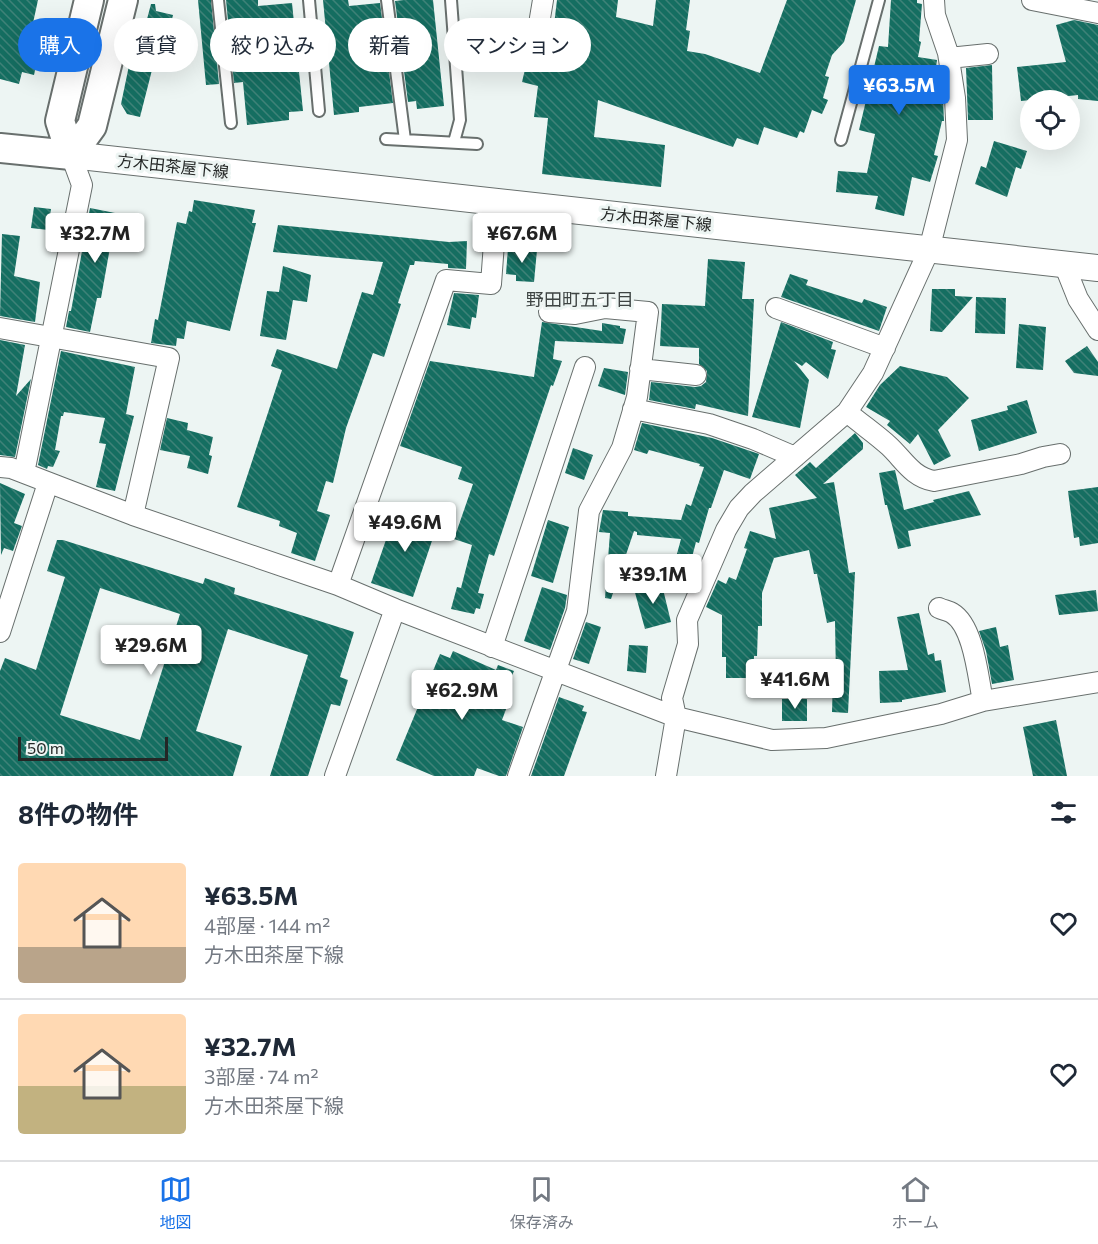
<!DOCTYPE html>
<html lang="ja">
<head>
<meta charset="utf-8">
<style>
  :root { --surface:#fff; --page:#f2f2f3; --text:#1f2937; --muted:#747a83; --line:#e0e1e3; --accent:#1a73e8 }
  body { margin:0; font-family:Commissioner,"Noto Sans JP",sans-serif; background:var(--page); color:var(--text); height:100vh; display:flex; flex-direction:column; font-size:22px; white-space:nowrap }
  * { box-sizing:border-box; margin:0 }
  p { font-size:20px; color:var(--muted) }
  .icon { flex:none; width:33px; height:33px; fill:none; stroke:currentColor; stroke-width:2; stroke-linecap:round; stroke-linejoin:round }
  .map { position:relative; height:776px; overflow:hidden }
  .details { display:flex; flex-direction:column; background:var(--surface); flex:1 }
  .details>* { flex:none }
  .banner { position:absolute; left:18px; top:18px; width:600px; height:54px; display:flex; gap:12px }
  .tools { position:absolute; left:1020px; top:90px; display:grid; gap:12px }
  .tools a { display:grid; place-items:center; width:60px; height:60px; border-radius:50%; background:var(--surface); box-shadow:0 6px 24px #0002; font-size:30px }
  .scale { position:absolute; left:18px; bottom:15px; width:150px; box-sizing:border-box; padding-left:6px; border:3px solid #242726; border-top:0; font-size:16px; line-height:21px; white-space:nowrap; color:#242726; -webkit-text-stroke:4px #edf5f3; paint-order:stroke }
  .price { position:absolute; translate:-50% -51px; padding:0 14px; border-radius:6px; background:#fff; color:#222; font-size:20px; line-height:39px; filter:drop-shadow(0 2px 3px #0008) }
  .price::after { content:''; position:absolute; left:50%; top:36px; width:18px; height:14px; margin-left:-9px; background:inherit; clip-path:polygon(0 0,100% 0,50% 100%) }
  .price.active { background:var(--accent); color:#fff }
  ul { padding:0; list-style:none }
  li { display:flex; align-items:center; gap:18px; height:150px; padding:0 18px }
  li+li { border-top:2px solid var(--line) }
  li span { display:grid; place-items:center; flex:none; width:168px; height:120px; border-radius:6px; color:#555 }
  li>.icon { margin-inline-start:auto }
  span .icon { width:72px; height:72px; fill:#fffc; stroke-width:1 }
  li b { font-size:26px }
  h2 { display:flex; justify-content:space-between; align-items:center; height:72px; padding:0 18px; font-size:26px }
  .tag { padding:0 21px; border-radius:27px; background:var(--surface); box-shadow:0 6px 24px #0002; font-size:21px; line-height:54px }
  .tag.active { background:var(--accent); color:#fff }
  .tab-bar { display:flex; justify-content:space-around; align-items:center; height:84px; border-top:2px solid var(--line); background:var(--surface); font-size:16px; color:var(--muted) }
  .tab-bar a { display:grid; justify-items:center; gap:3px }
  .tab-bar .active { color:var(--accent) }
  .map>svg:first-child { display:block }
</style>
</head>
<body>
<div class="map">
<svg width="1098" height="776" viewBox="0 0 1098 776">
  <defs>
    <pattern id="building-back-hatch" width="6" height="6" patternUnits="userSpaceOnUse" patternTransform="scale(1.5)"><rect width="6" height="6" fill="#156e61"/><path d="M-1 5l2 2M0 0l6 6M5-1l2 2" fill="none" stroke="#3f8278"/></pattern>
  </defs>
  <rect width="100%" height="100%" fill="#edf5f3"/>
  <path fill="url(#building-back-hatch)" fill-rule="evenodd" d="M0,0H38L33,23L50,27L43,54L39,53L34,75L22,72L19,84L0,79Z
    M198,0H211L219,84L206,85Z
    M226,0H258V6L292,3L303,111L289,112V120L247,125L243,82L234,83Z
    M323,0H348L349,6L380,3L393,103L359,107V112L334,115Z
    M404,0H433L444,106L417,109L416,101L408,102L395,1Z
    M557,0H618L616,17L653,26L656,0H690L686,30L690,31L687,51L705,54L760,73L787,0H856L844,42L832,55L825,76L829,77L823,98L828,100L822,114L812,110L804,133L800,131L797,138L764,127L758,145L737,138L733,147L598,100L594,137L665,145L661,187L542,174L548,118L534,117L538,86L522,82L528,57L545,61L554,25Z
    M891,0H917V3L922,4L919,41L921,42L918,57L937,60L932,97L943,99L944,121H942L934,155L938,156L930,182L912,177L904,216L875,209L878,196L836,192L838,171L867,173L875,134L859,130L879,46L888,47Z
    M151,4H155L156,11L173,15L165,48L156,45L157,67L153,66L140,117L127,114L121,104L131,56L137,57Z
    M1074,20L1098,25V101L1078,99V95L1021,101L1017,67L1066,62L1056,25Z
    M992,65L993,120H968L966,68Z
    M994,141L1027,151L1021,169L1016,167L1007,197L975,184L981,166L986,168Z
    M194,200L255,210L252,223H256L230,331L187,321L184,339L177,338L176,346L151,343L155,319L158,320L177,222L186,224L189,211L192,212Z
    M34,207L51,209L48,230L31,228Z
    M90,208L130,216L125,245L111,242L101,298H97L90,332L66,327L69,311H71Z
    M278,225L449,242L467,241L466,269L448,268V264L415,261L414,265H410L398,303L401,304L384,357L373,353L346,428L333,483L326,481L317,511L330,515L315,561L291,553L297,533L279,526L280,521L237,507L282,370L271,366L277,349L337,369L362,292L373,295L383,262L273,252Z
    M2,234L20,236L14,276L40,282L35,322L0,316Z
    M508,248L537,250L534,282L516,281V275L506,274Z
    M708,259L745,262L742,299H754L748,416L696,404L695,409L649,400L651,382L695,387L701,386L706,382L707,371L699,364V348L660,346L662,304L705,306Z
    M283,266L311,275L307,302L293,300L286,340L260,336L267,291L279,292Z
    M790,274L808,280L806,285L862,303L864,299L887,307L879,331L781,297Z
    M932,289H955V296L973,297L942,332L930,331Z
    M454,293L479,295L476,318L472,317L470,329L447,325Z
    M976,297L1006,298L1005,334L975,333Z
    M542,322L602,331V323L620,326V328L626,329L623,344L555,341L553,359L562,361L553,386L551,385L494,556L489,554L478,593L484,594L480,609L476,608L474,614L451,609L457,587L461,588L472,545L454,539L473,484L458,479L462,467L400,446L430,361L534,377Z
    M781,322L833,342L831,349L836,350L828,379L806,362L802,366L794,361L809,380L800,428L752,417Z
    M1019,324L1046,327L1043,370L1016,368Z
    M0,340L25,345L16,396L31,379L15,457L0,455Z
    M1087,346L1098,362V376L1074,373L1065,361Z
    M61,351L135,367L126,414L134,416L115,491L96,487L106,444L99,443L105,418L64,412L63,416H61L55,450L60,451L53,467L48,466L47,469L38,465Z
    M900,366L947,377L969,398L938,430L951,456L934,465L918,434L910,444L887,425L890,421L866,407L880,385Z
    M604,368L628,372L625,395L598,386Z
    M1027,400L1037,433L979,451L971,420L1008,410L1007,406Z
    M167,418L188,423L187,430L213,437L209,455L212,456L208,474L187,468L190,456L160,450Z
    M642,423L712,438L759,454L750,479L724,470L711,508H709L699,543L696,542L687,576L672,572L681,539L637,535V532L634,531L611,599L605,598L610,533L599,532L603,510L628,512V516L681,520L686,504L691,506L704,467L699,466L700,464L653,451L649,450L647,454L634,450Z
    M855,433L863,443V449L823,484L834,482L849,573L855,572L848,713L832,712L833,678H836L835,621L827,623L817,574H814L809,550L774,558L762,593V626H758L757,656H754L753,678H726V657H722V615L706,607L718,580L726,584L729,577L736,580L747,549L744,548L750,531L776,539L769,508L817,498L795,475L810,462L816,468Z
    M573,448L593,455L584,480L565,473Z
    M895,470L904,510L934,502L933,500L969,491L981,515L908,531L911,546L898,549L887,505H885L879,473Z
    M0,483L25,494L14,523L22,526L13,551L4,548L1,555Z
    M1098,487V543L1080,546L1079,537L1074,538L1068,491Z
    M396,511L422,519L423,515L439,520L413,597L371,583Z
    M548,520L569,527L553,583L531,576Z
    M57,540H63L203,584L205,578L235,588L234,594L354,632L340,677L348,680L340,706L331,704L308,776H270L308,655L228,629L196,731L242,746L233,776H0V671L5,658L36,670L65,577L47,571ZM100,588L180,614L140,740L60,715Z
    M661,581L671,622L645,629L634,589Z
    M542,587L567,595L565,608L550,650L524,641Z
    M1096,590L1098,611L1059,615L1055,595Z
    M919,613L928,655L934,653L935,661L941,660L946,692L902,700V702L880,703L879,671L908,670L897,617Z
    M586,622L601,627L589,664L573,659Z
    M996,627L1000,647L1008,645L1014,680L992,684L986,651L979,631Z
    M629,645L648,646L646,673L627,671Z
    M453,651L496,670L498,665L514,671L505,691L512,693L502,720L523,727L506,776H499L477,768L474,776H434L396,760L440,654L450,658Z
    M559,697L584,706L582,711L587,712L564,776H531Z
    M782,699H807V721H782Z
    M1056,720L1067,776H1033L1023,727Z"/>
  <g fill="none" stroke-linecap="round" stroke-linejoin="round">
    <defs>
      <path id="service" d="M218,0L231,123
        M309,0L319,111
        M387,0L405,140
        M451,0L460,120L454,142
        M386,139L477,144
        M841,140L879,0"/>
      <path id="minor" d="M1032,0L1098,13
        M539,24L543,0
        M949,58L988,54
        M1064,264L1078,299L1098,330
        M776,308L885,348
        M0,328L169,358L133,515
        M640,369L696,375
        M633,409L709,424L753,439L795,457
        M847,412C861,424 876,434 889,446C904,460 912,477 934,481L1021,464L1043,457L1060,454
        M0,467L11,468L133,515L338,585L395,609L676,717L772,740L826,738L941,714L983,701L1098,682
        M24,473L82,185L71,155
        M338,585L446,280L491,284L497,202
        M939,608C943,610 949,611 952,613C974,626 978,678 983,701
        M0,632L48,483
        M492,647L585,367
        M335,776L395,609
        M518,776L577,611L589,511L622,448L637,397L648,312L605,308L575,314L549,312
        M666,776L676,717L672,698L688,644L687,620L726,530L739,508L753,493L847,412L873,373L929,250L957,140L955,98L948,53L935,15L934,0"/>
      <path id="tertiary" d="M71,155L1098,268"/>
      <path id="secondary" d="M0,148L71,155
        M71,155L92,126L123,0
        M71,155L60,121L89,0"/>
    </defs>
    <use href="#service" stroke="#686f6d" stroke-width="14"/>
    <use href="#minor" stroke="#686f6d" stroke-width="22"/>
    <use href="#tertiary" stroke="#686f6d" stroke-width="28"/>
    <use href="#secondary" stroke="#686f6d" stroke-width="32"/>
    <use href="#service" stroke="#fff" stroke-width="10"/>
    <use href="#minor" stroke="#fff" stroke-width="20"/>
    <use href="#tertiary" stroke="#fff" stroke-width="26"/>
    <use href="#secondary" stroke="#fff" stroke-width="28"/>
  </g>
  <g text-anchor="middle" stroke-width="6" stroke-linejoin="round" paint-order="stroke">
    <g font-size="16" fill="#242726" stroke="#edf5f3">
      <text transform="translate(173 166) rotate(6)" y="6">方木田茶屋下線</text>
      <text transform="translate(656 219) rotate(6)" y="6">方木田茶屋下線</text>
    </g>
    <g font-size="18" fill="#3e4443" stroke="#edf5f3">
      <text x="580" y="306">野田町五丁目</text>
    </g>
  </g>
</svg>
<div class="tools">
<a><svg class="icon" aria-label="locate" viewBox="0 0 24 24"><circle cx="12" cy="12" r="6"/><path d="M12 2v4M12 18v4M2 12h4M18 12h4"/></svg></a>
</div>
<div class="scale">50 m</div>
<b class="price active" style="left:899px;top:116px">¥63.5M</b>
<b class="price" style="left:95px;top:264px">¥32.7M</b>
<b class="price" style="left:522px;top:264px">¥67.6M</b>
<b class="price" style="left:405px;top:553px">¥49.6M</b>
<b class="price" style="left:653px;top:605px">¥39.1M</b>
<b class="price" style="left:151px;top:676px">¥29.6M</b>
<b class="price" style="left:795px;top:710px">¥41.6M</b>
<b class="price" style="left:462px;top:721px">¥62.9M</b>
<div class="banner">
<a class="tag active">購入</a>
<a class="tag">賃貸</a>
<a class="tag">絞り込み</a>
<a class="tag">新着</a>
<a class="tag">マンション</a>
</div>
</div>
<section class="details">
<h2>8件の物件<svg class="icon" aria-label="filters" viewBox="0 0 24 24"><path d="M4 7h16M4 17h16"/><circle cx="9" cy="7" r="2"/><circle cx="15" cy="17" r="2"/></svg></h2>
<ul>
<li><span style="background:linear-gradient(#ffd9b3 70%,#b9a48a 0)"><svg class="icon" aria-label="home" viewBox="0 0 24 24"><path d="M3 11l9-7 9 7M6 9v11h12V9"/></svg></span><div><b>¥63.5M</b><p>4部屋 · 144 m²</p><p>方木田茶屋下線</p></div><svg class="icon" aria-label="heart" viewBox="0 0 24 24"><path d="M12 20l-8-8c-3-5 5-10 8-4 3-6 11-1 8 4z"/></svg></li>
<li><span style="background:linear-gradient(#ffd9b3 60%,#c2b280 0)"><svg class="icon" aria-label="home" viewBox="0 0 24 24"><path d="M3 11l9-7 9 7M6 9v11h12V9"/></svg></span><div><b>¥32.7M</b><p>3部屋 · 74 m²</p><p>方木田茶屋下線</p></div><svg class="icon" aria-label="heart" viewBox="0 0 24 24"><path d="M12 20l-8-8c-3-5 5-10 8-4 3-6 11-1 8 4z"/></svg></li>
</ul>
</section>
<nav class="tab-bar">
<a class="active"><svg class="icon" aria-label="map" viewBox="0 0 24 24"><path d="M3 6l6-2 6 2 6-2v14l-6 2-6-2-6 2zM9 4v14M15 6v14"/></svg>地図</a>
<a><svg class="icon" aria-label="saved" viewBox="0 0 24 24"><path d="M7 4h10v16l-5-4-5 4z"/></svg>保存済み</a>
<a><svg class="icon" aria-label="home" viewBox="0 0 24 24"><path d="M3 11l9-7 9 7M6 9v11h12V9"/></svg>ホーム</a>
</nav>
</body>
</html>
